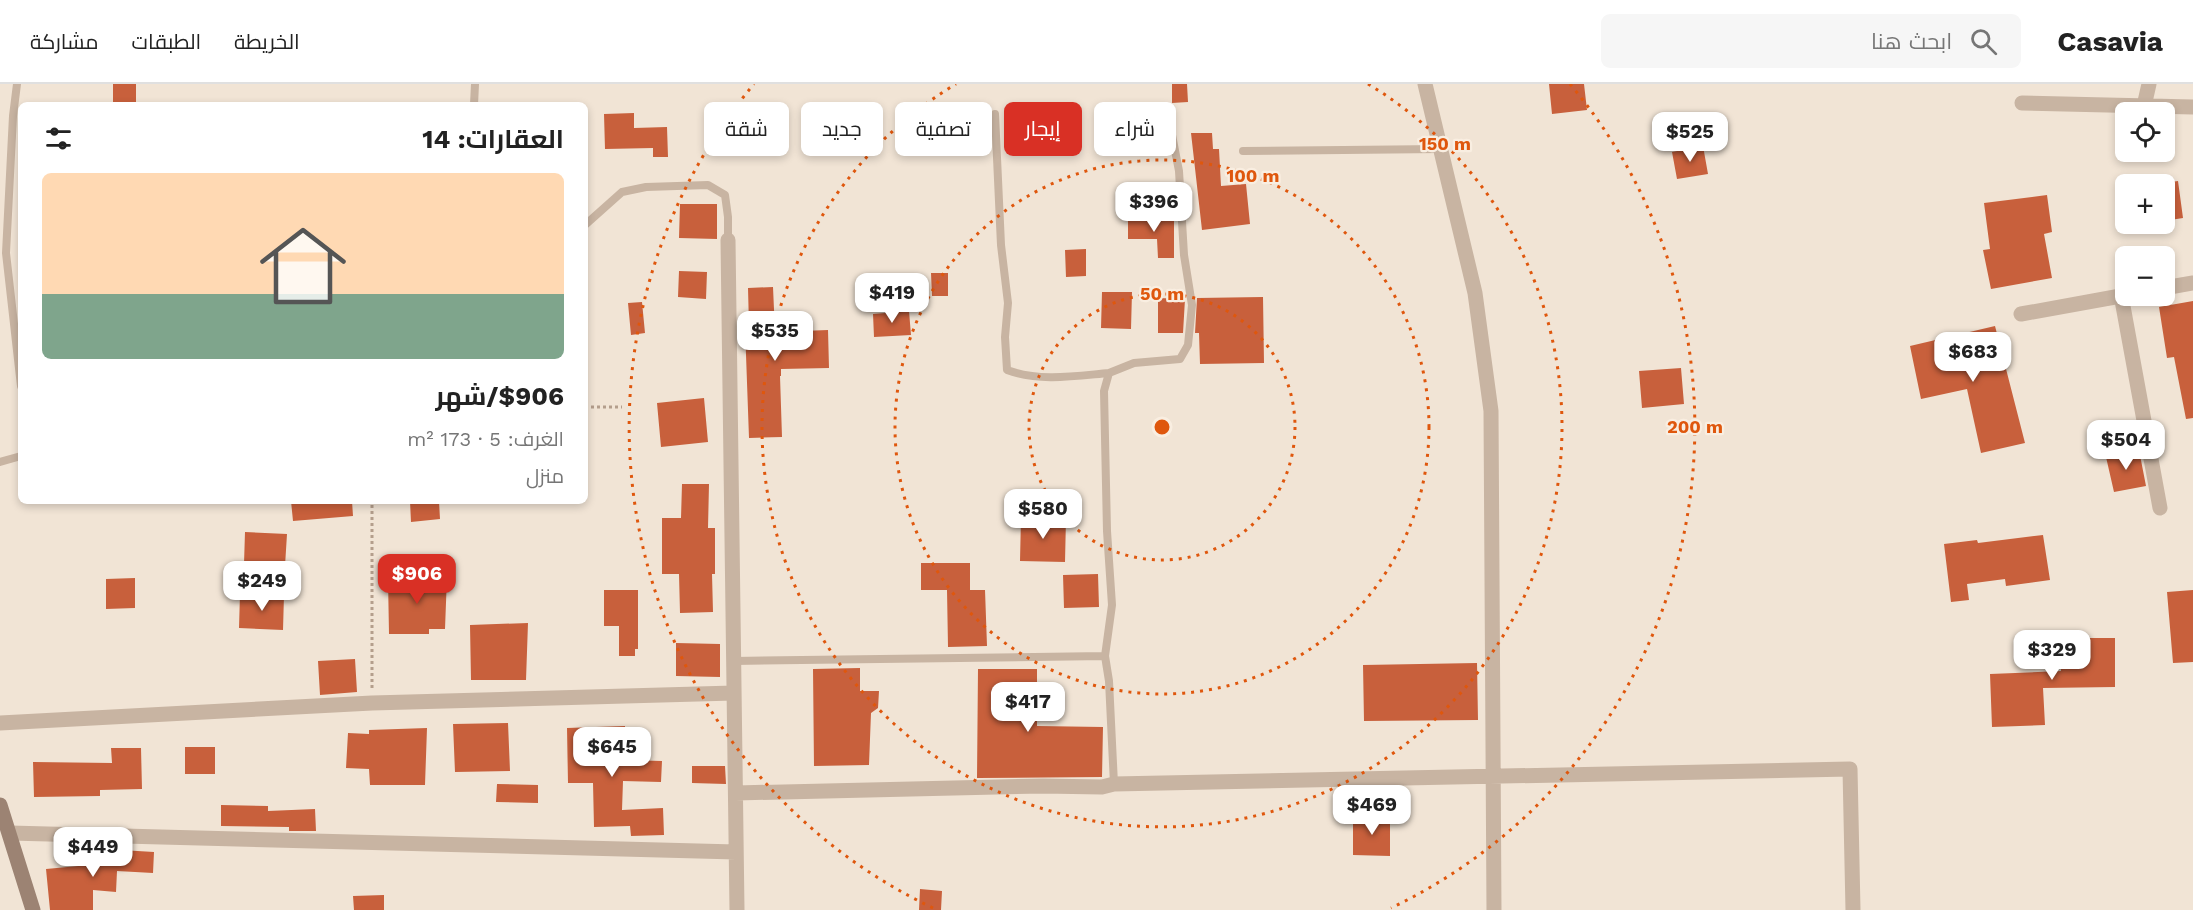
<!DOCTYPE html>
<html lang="ar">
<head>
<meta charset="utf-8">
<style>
  :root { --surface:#fff; --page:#f6f6f6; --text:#222; --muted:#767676; --line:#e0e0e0; --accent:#d93025 }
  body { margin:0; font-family:"Work Sans",Cairo,sans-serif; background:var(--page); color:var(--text); direction:rtl; height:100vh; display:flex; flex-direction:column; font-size:22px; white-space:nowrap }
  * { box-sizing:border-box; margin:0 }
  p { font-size:20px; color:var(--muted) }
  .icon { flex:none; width:33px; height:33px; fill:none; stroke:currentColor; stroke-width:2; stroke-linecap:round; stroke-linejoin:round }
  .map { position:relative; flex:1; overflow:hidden; direction:ltr }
  .sheet { position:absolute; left:18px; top:18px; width:570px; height:402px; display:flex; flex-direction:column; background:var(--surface); border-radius:9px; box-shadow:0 3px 9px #0003; direction:rtl }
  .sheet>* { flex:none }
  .hud { position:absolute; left:606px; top:18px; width:570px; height:54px; direction:rtl; display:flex; gap:12px }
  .tools { position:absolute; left:2115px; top:18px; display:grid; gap:12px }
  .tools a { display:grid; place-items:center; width:60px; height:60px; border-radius:9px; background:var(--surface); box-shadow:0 3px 9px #0003; font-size:30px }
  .price { position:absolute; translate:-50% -51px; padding:0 14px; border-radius:12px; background:#fff; color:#222; font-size:20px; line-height:39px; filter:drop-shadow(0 2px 3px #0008) }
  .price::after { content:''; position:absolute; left:50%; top:36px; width:18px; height:14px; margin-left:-9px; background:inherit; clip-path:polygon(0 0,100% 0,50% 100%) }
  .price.active { background:var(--accent); color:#fff }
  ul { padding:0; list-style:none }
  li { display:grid; align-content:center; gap:12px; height:318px; padding:0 24px }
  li+li { border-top:2px solid var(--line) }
  li span { display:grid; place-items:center; height:186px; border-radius:9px; color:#555 }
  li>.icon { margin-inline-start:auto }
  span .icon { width:108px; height:108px; fill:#fffc; stroke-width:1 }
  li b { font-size:26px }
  h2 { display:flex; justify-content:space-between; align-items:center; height:72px; padding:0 24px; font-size:26px }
  .tag { padding:0 21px; border-radius:9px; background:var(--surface); box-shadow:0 3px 9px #0003; font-size:21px; line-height:54px }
  .tag.active { background:var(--accent); color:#fff }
  header { display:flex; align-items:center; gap:36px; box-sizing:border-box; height:84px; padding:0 30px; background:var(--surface); border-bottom:2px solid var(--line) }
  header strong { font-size:28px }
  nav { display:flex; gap:33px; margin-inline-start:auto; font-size:21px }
  .search { width:420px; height:54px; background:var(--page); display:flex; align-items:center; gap:15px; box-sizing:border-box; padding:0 21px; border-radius:9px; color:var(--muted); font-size:22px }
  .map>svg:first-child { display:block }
</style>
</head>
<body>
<header>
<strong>Casavia</strong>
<div class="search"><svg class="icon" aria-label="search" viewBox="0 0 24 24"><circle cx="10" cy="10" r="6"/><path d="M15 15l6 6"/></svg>ابحث هنا</div>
<nav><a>الخريطة</a><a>الطبقات</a><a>مشاركة</a></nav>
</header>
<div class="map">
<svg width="2193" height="826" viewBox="0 0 2193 826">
  <rect width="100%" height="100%" fill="#f1e4d5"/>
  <path fill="#c8603c" d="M113,0H136V21H113Z
    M1172,0H1187L1188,18L1172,19Z
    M1549,0H1584L1587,26L1552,30Z
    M634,29V44L667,43L668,73H653V64L605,65L604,30Z
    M1047,36H1079V69L1048,70Z
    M1191,49H1212L1213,65H1219L1221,102L1246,100L1250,140L1202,146Z
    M1703,62L1708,90L1677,95L1672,68Z
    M2178,97L2183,134L2164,137V99Z
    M2047,111L2052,148L2044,150L2052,194L1991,205L1983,166L1990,165L1984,119Z
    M680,120H717V155L679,154Z
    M1128,133H1174V174H1158L1157,155H1128Z
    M1086,165V192L1066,193L1065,166Z
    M679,187L707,188L706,215L678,213Z
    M931,189H948V212H932Z
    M773,203L775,248L828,246L829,284L781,285V292H780L782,353L749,354L745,243L749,242L748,204Z
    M1102,208H1132L1131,245L1101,244Z
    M1263,213L1264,279L1200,280L1199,249H1195L1197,214Z
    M1158,214L1185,215L1183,249H1158Z
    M2193,217V334L2186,335L2174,273L2167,274L2159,223Z
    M642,218L645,249L631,251L628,219Z
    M909,227L911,251L874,253L873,230Z
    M1995,242L2025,359L1981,369L1967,305L1921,315L1910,262Z
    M1681,284L1684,320L1642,324L1639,287Z
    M704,314L708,358L661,363L657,319Z
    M2139,366L2146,402L2114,408L2106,373Z
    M682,400H709L708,444H715V490H712L713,528L680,529L679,490H662V434H681Z
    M291,417H352L353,432L293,437Z
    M410,417H439L440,435L411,438Z
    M1021,433L1066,434L1065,478L1020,477Z
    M245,448L287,450L285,482L244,480Z
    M2043,451L2050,496L2006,502L2005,495L1967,500L1969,516L1951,518L1944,460L1977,456L1978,459Z
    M921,479H970V506H985L987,562L948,563L947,506H921Z
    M1098,490L1099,523L1064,524L1063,491Z
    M447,492L445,545H429V550H389L388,495Z
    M135,494V524L106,525V495Z
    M604,506H638V565H635V572H619V542H604Z
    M2193,506V578L2173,579L2167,508Z
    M240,510L284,511L283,546L239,544Z
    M528,539L526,596H471L470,541Z
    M2060,554H2115V603L2043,604L2045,641L1992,643L1990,590L2061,587Z
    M676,559L720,560V593L676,592Z
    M355,575L357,608L320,611L318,577Z
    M1477,579L1478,636L1364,637L1363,581Z
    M860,584V607H879L878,624L871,629L869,681L814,682L813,585Z
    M978,585H1037V642L1103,643L1102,693L977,694Z
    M508,639L510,687L455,688L453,640Z
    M625,642L624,676L662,677L661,698L623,697L622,726L663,724L664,751L631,752L630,742L594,743L593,699H568L567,644Z
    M427,644L425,701H370L369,685L346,684L348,649L369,650V646Z
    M185,663H215V690H185Z
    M111,664H141L142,705L100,706V712L34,713L33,678L112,679Z
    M692,682H725L726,700L692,699Z
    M497,700L538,701V719L496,718Z
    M221,721L268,722V727L315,725L316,747H289V743L221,742Z
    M1353,731L1390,732V772L1353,771Z
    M104,765L154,768L153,789L117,787L116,808L93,806V826H50L46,785L89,781L90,768L103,769Z
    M920,805L942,807L941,826H919Z
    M384,811V826H354L353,812Z"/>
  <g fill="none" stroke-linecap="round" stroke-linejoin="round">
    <path stroke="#b49e8c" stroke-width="3" stroke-dasharray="3 3" stroke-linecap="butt" d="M585,323H622
      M372,604V417"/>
    <path stroke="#c8b4a2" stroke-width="8" d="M17,0L13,32L6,169L21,302
      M474,21L475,0
      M995,30L1001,161L1008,219L1005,253L1007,286C1040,298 1075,292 1109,289
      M1243,67L1441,65
      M585,141L622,108L646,103L708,101L725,111L728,133V156
      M0,378L21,372
      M1105,572L1112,521L1107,447L1104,307L1109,289L1134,279L1180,275L1188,261L1192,221L1184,171L1179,87L1172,51
      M734,577L1105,572L1109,597L1114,700"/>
    <path stroke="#c8b4a2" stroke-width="15" d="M1425,0L1475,209L1491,327L1494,826
      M2022,19L2193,23
      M2144,22L2149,0
      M728,156L737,826
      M2164,204L2193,199
      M2121,211L2160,424
      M2021,230L2126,211
      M0,639L372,619L734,609
      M736,709L1043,702L1102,703L1114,700L1850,685L1853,826
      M10,749L736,768"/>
    <path stroke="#9c8373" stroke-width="15" d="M0,721L33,826"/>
  </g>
  <g fill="none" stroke="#df570d" stroke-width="3" stroke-dasharray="3 6">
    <circle cx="1162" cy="343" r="133"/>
    <circle cx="1162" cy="343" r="267"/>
    <path d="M1368 0A400 400 0 1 1 956 0"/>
    <path d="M933 824A533 533 0 0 1 754 0M1570 0A533 533 0 0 1 1391 824"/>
  </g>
  <circle cx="1162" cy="343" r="9" fill="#df570d" stroke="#f9eee1" stroke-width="3"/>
  <g font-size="18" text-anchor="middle" font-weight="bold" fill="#df570d" stroke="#f9eee1" stroke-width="4.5" stroke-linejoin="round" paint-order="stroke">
    <text x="1445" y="66">150 m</text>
    <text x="1253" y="98">100 m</text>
    <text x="1162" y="216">50 m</text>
    <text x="1695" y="349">200 m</text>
  </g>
</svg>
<div class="tools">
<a><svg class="icon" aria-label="locate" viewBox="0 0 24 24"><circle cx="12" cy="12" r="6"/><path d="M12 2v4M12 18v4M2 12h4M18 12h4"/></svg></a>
<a>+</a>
<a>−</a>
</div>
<b class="price" style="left:1690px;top:79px">$525</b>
<b class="price" style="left:1154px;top:149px">$396</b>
<b class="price" style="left:892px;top:240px">$419</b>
<b class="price" style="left:775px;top:278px">$535</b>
<b class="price" style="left:1973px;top:299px">$683</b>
<b class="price" style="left:2126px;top:387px">$504</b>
<b class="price" style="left:1043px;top:456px">$580</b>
<b class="price active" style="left:417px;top:521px">$906</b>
<b class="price" style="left:262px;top:528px">$249</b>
<b class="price" style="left:2052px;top:597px">$329</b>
<b class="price" style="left:1028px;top:649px">$417</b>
<b class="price" style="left:612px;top:694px">$645</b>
<b class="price" style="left:1372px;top:752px">$469</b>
<b class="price" style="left:93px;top:794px">$449</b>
<div class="hud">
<a class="tag">شراء</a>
<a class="tag active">إيجار</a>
<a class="tag">تصفية</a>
<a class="tag">جديد</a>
<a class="tag">شقة</a>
</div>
<section class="sheet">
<h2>العقارات: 14<svg class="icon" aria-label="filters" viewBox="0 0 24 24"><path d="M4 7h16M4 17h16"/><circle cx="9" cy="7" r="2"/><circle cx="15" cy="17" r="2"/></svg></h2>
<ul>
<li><span style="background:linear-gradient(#ffd9b3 65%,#7fa58c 0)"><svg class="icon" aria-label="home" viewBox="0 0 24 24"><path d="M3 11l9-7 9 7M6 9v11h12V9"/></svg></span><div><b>$906/شهر</b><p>الغرف: 5 · 173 m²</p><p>منزل</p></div></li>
</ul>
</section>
</div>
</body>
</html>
